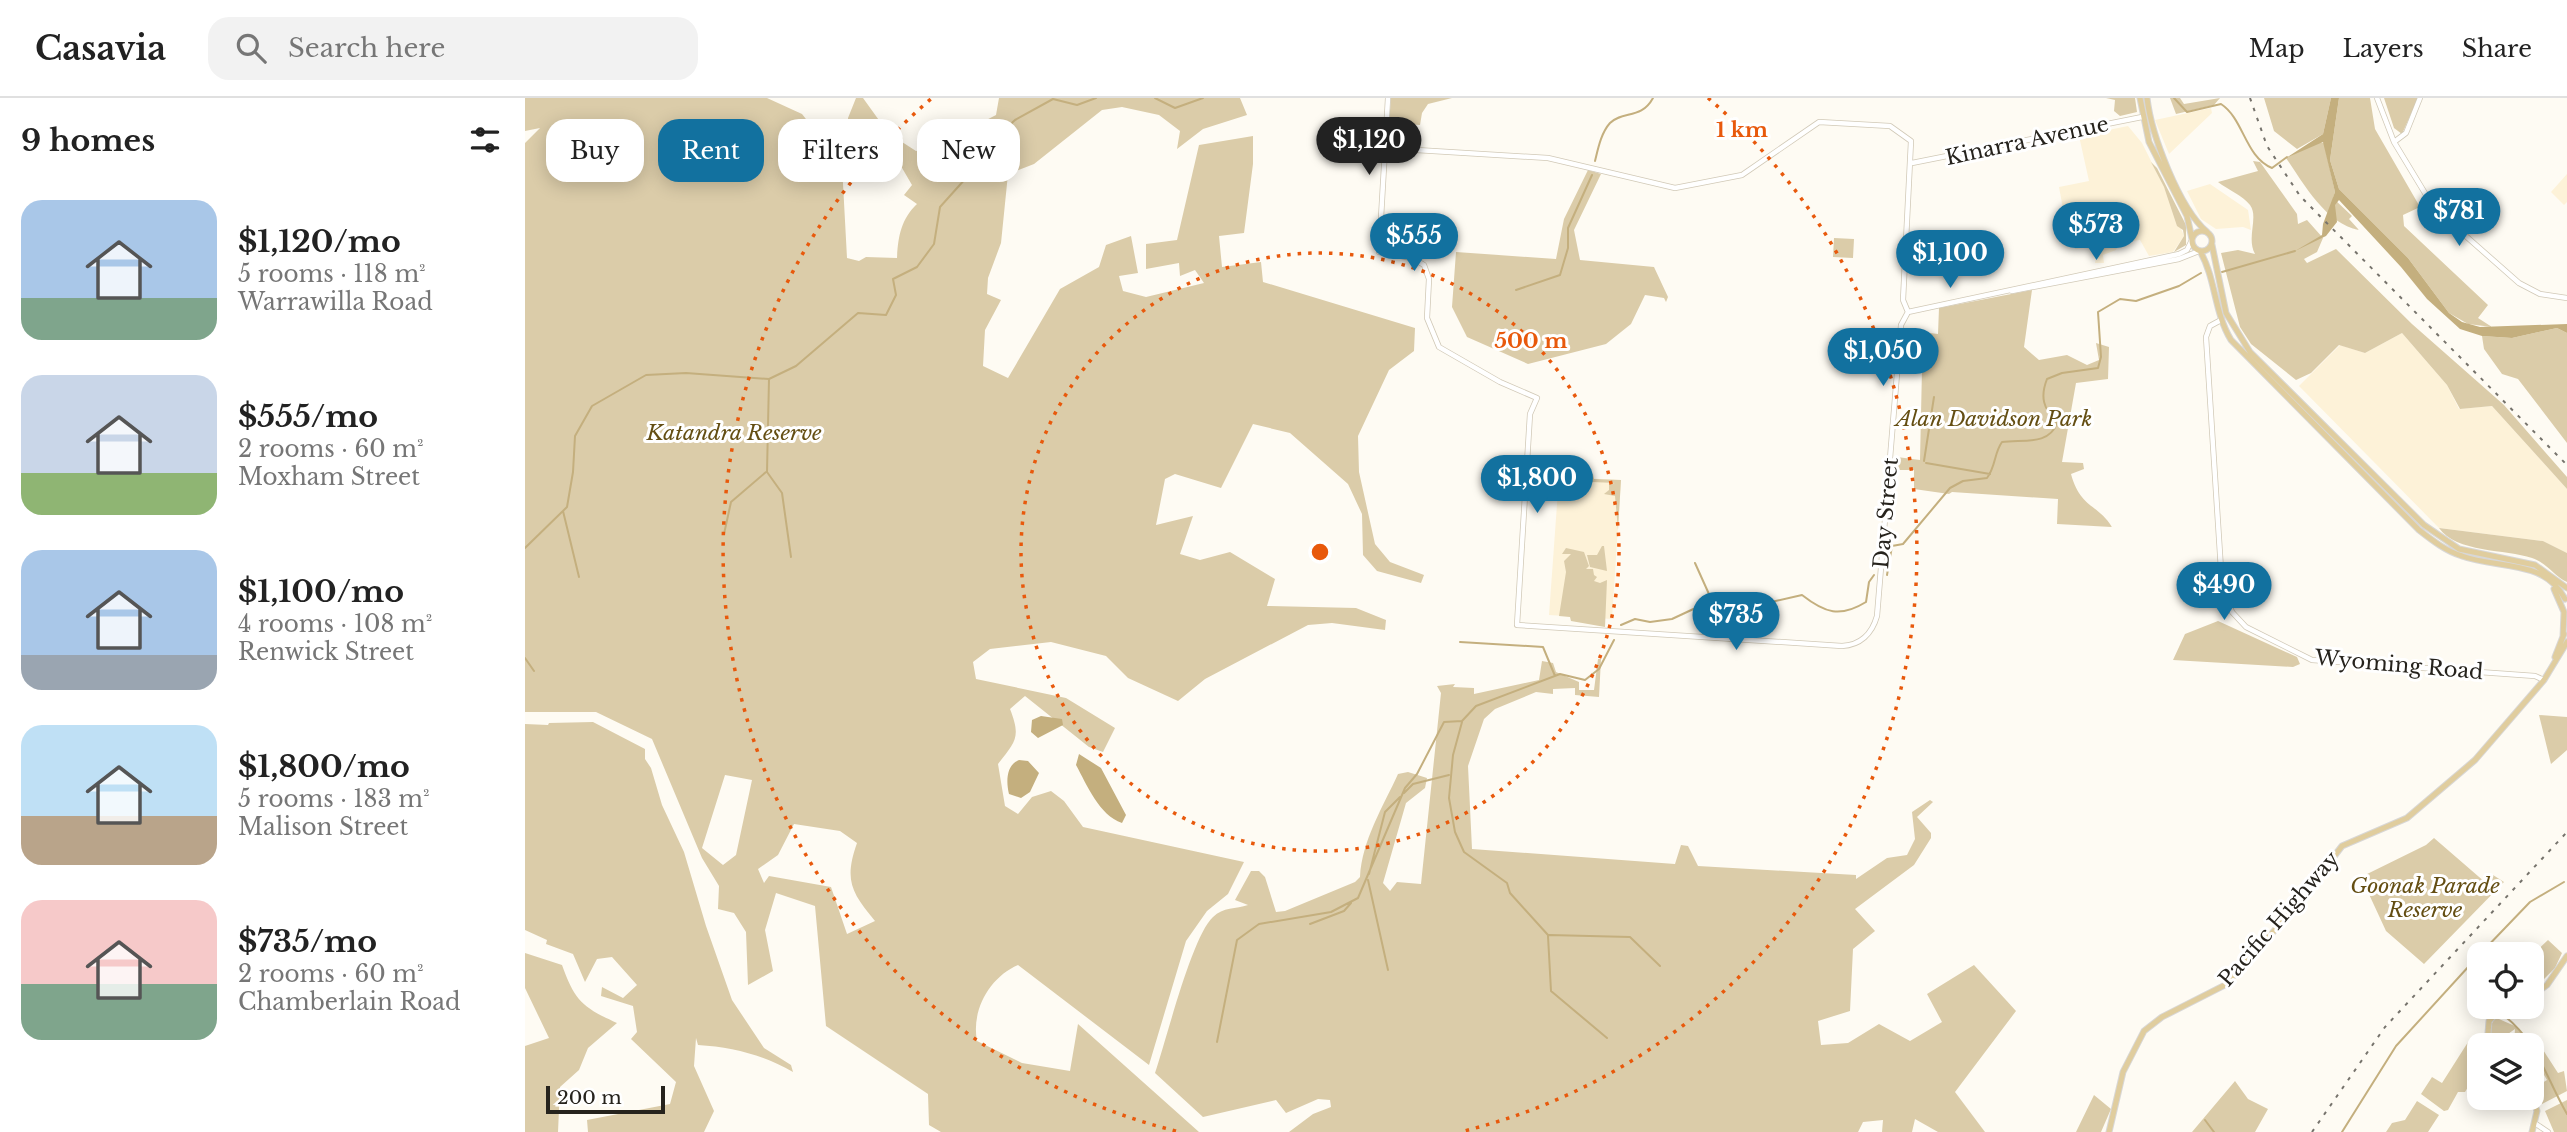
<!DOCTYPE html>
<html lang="en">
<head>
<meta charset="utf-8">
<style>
  :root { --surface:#fff; --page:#f2f2f2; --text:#222; --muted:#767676; --line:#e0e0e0; --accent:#12719f }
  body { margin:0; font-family:"Libre Baskerville",serif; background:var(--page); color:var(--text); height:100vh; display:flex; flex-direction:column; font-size:26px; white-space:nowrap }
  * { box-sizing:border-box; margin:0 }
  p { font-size:23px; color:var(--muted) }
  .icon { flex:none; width:38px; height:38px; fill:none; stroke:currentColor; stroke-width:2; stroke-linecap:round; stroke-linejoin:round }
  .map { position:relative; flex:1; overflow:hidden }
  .details { display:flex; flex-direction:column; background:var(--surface); width:525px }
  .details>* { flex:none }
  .top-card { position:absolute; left:21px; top:21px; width:665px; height:63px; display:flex; gap:14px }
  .tools { position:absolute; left:1942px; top:844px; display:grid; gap:14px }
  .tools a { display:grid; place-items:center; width:77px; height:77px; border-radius:14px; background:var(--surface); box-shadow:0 4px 18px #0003; font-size:35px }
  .scale { position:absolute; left:21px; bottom:18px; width:119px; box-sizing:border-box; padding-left:7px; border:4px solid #26231d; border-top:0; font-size:19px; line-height:24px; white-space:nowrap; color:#26231d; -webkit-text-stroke:5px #fff; paint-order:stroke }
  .price { position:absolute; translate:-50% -60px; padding:0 16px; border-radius:24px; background:var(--accent); color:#fff; font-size:23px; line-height:46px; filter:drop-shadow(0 2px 4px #0008) }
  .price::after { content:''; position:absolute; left:50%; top:42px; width:21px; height:16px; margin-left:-10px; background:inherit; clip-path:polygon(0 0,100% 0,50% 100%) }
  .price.selected { background:#222; color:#fff }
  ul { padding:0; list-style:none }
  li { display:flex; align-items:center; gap:21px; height:175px; padding:0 21px }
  li span { display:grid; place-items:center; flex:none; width:196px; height:140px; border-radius:21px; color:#555 }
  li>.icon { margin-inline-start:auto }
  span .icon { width:84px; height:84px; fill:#fffc; stroke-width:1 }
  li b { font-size:30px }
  h2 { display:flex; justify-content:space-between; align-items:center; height:84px; padding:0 21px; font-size:30px }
  .chip { padding:0 24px; border-radius:21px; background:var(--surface); box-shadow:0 4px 18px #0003; font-size:24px; line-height:63px }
  .chip.selected { background:var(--accent); color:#fff }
  header { display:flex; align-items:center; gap:42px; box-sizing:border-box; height:98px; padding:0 35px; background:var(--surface); border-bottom:2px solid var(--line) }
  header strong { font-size:33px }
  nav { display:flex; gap:38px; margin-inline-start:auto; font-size:24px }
  .search { width:490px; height:63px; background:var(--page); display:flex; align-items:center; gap:18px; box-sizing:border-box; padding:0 24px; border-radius:21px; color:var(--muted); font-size:26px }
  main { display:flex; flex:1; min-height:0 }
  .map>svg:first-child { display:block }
</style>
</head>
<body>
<header>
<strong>Casavia</strong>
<div class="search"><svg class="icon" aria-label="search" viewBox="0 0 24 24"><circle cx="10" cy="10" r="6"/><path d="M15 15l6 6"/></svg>Search here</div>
<nav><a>Map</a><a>Layers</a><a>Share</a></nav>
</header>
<main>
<section class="details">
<h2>9 homes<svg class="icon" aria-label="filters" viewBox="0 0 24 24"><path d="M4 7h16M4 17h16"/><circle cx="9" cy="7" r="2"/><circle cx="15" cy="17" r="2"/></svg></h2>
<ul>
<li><span style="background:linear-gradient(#a9c7e8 70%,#7fa58c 0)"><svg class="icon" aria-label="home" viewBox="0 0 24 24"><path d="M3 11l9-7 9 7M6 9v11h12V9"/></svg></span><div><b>$1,120/mo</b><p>5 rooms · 118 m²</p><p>Warrawilla Road</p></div></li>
<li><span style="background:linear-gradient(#c9d6e8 70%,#8fb573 0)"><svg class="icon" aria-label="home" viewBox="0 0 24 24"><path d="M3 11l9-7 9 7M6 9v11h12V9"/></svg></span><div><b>$555/mo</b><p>2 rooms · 60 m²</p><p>Moxham Street</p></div></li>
<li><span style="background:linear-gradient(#a9c7e8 75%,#9aa5b1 0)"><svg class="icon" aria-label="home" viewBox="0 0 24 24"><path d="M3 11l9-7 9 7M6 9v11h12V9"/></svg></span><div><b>$1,100/mo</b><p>4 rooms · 108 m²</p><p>Renwick Street</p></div></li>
<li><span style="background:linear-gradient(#bfe0f5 65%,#b9a48a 0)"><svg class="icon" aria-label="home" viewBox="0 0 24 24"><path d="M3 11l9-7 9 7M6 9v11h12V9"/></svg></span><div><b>$1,800/mo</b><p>5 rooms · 183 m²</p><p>Malison Street</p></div></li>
<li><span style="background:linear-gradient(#f6c9c9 60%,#7fa58c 0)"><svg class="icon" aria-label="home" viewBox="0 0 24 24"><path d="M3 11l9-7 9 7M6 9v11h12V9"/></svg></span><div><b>$735/mo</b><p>2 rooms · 60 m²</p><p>Chamberlain Road</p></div></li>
</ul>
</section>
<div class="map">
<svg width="2042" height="1034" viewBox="0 0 2042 1034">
  <rect width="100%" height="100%" fill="#fefbf3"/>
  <path fill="#fdf2d8" d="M1686,10L1687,15L1644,56L1630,22Z
    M1603,28L1617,45L1639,89L1659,138L1648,154L1624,158L1615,142L1594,145L1591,152L1578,157L1579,165H1570L1573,148L1550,151L1547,137L1543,138L1534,89L1564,83L1554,38Z
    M2042,76V104L2039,107L2026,94Z
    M1685,86L1723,112L1726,132L1718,129L1691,131L1676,121L1662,93Z
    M1877,235L1922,287L1934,311L1967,308L2042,391V455L2018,443L1914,430L1774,288L1815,247L1840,255Z
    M1034,379L1096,382L1087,521L1024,517Z"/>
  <path fill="#dbcca9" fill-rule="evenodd" d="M0,0H242L277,16L317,67L322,160L334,163L341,159L372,160C373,139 376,121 392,106L379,97L387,87L373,63L359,53L352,57L323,36V20L331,0H338L356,25L378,40L377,44L391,53L411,48L471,17L474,0H715L722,17L678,31L652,51L655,33L634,17L597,9L577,12L509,66L483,76L476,145L463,180L462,196L476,202L460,232L458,268L483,280L535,191L574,169L581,147L606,138L613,175L594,178L598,193L621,199L679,185L670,172L655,178L654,165L621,171V146L652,142L674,47L728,38V66L719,135L694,138L697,169L736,164L738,184L890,230L889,253L864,272L833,338L834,374L850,446L865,464L899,477L896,485L852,473L838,457L837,416L823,386L765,335L728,326L696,390L650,376L640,381L631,427L668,418L655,456L675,462L705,454L750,481L742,508L831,510L861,522L860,532L807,525L783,527L680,581L653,603L603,580L581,558L526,544L465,551L448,564L451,581L541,600L590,630L578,654L564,649L500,598L485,611C496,639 491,643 473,666L480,708L493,716L507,699L526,693L539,703L558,729L719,764L703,796L682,813L661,843L624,967L493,867C465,879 446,912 452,943L497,965L545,973L553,926L674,1034H416L404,1027L403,996L301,928L290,808L251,795L240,832L248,873L223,887L221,834L209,815L193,811L194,788L177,760L127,641L71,614H0V45L15,30L0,33ZM200,677L227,682L211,757L198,767L177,750ZM269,726L315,733L332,745C319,782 326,794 350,823L322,836L306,789L244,778L239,785L233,771L253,757Z
    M866,0H927L903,6L897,15L895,27L864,25Z
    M1581,0H1610L1612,14L1595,18L1589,13L1590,2Z
    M1645,0H1655L1659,6L1695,0L1689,7L1651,16Z
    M1739,0H1806L1798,36L1772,51L1749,33Z
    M1814,0H1845L1850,31L1895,109L1878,117L1879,128L1963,207L1953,220L1967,229L1943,226L1924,215L1883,160L1814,91L1805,62Z
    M1859,0H1893L1877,36L1869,30Z
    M1793,44L1799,45L1810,94L1808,100L1827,118L1824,121L1834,132C1801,126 1779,86 1761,60Z
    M1728,63L1735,64L1772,116L1773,126L1782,122L1798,140L1792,154L1779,161L1782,165L1811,151L1887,226L1979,307L2042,379V391L1967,308L1935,311L1922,287L1877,235L1840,255L1814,247L1786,275L1771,282L1726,246L1715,229L1696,155L1713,152L1730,156C1721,140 1734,119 1725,107C1718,98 1702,91 1693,84L1733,73Z
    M1626,64L1632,70L1661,127V147L1649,154L1659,138L1658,132L1652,128L1639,89Z
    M1063,72L1076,76L1049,132L1055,162L1129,169L1143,199L1141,204L1139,200L1120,197L1106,226L1081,246L1003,266L942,239L927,209L931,154L1031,161L1039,121Z
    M1309,140L1329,141L1328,160L1308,159Z
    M1507,192L1499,249L1514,262L1542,257L1562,267L1574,262L1571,245L1584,249L1583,281L1551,285L1537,364L1558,365L1559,371L1546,376C1555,410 1573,406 1587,429L1532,426L1533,401L1427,394L1424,396L1389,391V372H1371L1372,359L1395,362L1397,271H1402L1405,235L1413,236L1414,210Z
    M2032,230L2042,235V345L1993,281L1977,276L1959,251L1957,238L1987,240Z
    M1061,375L1068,376L1069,381L1096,382L1093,432L1090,398L1079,396L1084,392V386L1090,385L1067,384C1063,401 1048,401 1033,402L1030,398L1034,379Z
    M1914,430L2018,443L2042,455V484C2030,479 2022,465 2007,460C1981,451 1931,455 1914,430Z
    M1077,448H1079L1082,473L1065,469L1062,457H1072Z
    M1041,450L1059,454L1064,468L1061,471H1068L1069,477L1072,479L1069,483L1075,485L1082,482L1080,529L1046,523L1045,519L1034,518L1041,474L1039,463L1046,456H1037Z
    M1693,523L1772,559L1775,566L1768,569L1648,562L1660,536Z
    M1073,561H1076L1074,599L1050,597V590L1028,591V596L1011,594L970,611L959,621L943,668L947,751L1150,766L1156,747L1163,748L1173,768L1331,777V781L1362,760L1382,757L1390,741L1387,714L1405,702L1408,704L1392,719L1406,735V740L1389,767L1330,811L1350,833L1328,851L1325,913L1293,923L1296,947L1323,945L1354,926L1385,943L1417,924L1402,896L1449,867L1491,913L1430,994L1460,1034H1413L1390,1021L1387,1034H1357L1358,1022L1338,1024L1333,1034H764L788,1016L806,1009L805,1002L793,1001L761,1015L751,1002L678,1019L630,975C641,943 667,838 688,819C698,809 711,811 723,807L710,802L726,773H734L740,779L751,814L760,813L830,784L835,779C837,742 858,709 873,676L883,674L902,680L900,690L881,705L858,785L865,793L872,784L896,786L916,595L912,588L930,586L928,589L949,590V596L1014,582L1017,563L1028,565L1031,574L1054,584V592H1069Z
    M2014,617L2042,619V652L2026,666Z
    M68,624L120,651V661L126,670L137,707L159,754L181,828L207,902L239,950L266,967L268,974C238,957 208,949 173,947L171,940L169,968L189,1013L179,1034H63L62,1022L145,1006L151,984L106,941L112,934L108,908L76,898L77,889L98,900L112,887L87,859L72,861L60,884L48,856L21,846L22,842L0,832V626L23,627L24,625Z
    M1909,740L1961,785L1968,777L1979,784L1899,866L1861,833L1836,779L1901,747Z
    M2023,842L2037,855L2030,870L2007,893V857Z
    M0,855L37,867C50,903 57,909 92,925L63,950L54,972L35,989L33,1034H0V948L24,940L0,890Z
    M1994,908L1977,914L1974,921L1992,929L2003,946L2009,938L2033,975L2039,973L2042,993L2017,1006L2009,990L2022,982L2010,962L2007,963V947H1989L1990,931L1970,945L1964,940C1965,922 1974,908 1994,908Z
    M1945,941C1964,958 1951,976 1940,994H1933L1923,1012L1919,1013L1896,996L1907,979L1917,985Z
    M1710,983L1723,1001L1743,1011L1730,1034H1667Z
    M1569,997L1586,1011L1576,1034H1551Z
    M2042,1002V1034H2029L2020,1013Z
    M1892,1003L1914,1017L1903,1034H1861L1867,1025L1880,1022Z"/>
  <path fill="#c4af7e" d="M1806,0H1814L1805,62L1814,91L1883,160L1924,215L1937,224L1955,229L2042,226V235L2032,230L1987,240L1957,238L1935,231L1902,201L1876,169L1814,102L1810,107L1812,124L1801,138L1770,153L1797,137L1798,126L1810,94L1798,44L1761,60L1798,36Z
    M516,618L537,621L538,627L513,640L506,634L507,622Z
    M554,656L576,670L601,717L597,725C574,717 562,687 551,667Z
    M494,662L503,663L514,675L505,694L496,700L484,696C481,684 481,667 494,662Z"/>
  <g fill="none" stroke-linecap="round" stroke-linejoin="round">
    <path stroke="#c4af7e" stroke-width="2" d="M630,0L650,10L678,0
      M1649,0L1662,14L1696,6C1719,21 1720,59 1747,70L1762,59
      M1070,63C1073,51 1076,35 1085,25C1098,12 1116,22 1128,0
      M1697,174L1770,153
      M991,192L1035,177L1043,150V130L1067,77
      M244,281L242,374L257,395L266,459
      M1399,363L1409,299
      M1401,365L1465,376
      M38,413L54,479
      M199,436L206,404L241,374
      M0,450L42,409L48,374L50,338L67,308L121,277L161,275L244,281L271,268L333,215L361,217L371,197L368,181L392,169L409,146L415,109L468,50L476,35L490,22L528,1L552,7L571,0
      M1170,465L1188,505
      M1362,477L1367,448L1378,446L1425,390L1438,383L1462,380C1471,368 1469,355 1477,344C1497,341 1524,348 1532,325C1518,310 1515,299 1522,281L1537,275L1573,270L1576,259L1573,214L1595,201L1611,203L1654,188L1676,175
      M1096,527L1110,521L1125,524L1147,521L1177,507L1237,506L1277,497C1300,515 1315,520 1341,504L1344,484L1349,477
      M935,544L1018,549L1030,578
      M0,560L9,573
      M937,624L928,657L924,700L930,734L939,754L982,785L985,795L1023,837
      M879,695L888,686L924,677
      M844,776L860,714L875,699
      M843,782L863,872
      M785,826L819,813L826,805
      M1024,837L1105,839L1135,868
      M1023,838L1026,893L1082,940
      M1956,855L2005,804L2039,784
      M1977,916C2013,943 2021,980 2042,1016
      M692,944L712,842L734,826L806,814L833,800L880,690L892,676L919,624L937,623L951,608L1035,576L1060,582L1074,571L1089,542
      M1680,1022L1689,1034
      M1817,1034L1871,948L1955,856"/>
    <defs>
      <path id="minor" d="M1852,0L1869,44L1909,110L1994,185L2015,196L2042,200
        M1869,44L1881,35L1895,0
        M859,50L1023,60L1150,90L1217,77L1294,24L1365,28L1386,43L1378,202L1383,214L1376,227L1352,518C1347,536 1335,547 1317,548L992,527L1005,316L1012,300L975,284L914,249L902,220L904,181L899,167L887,160L854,154L863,0
        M1387,65L1617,19
        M1487,193L1654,161L1674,153
        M1383,214L1654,156L1662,152L1667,142
        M1696,222L1685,228L1681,239L1697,487L1707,514L1721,529L1787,562L2010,578L2019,582
        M2011,1026L2023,1034"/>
      <path id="major" d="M1615,0L1624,44L1662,118L1667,141
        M1622,0C1626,36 1654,110 1682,134
        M1667 143a10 10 0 1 1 20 0a10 10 0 1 1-20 0Z
        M1687,147L1701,215L1725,254L1899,427L1934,451L2010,467L2042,490
        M1675,153C1691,181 1689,214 1706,242L1894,432C1908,443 1921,453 1937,458C1973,471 2020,461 2040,501
        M2029,491L2039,514L2038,539
        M2030,559L2039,536
        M2007,898L2022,887L2042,858
        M1962,947L1964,923L1978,908
        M1584,1034L1598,974L1619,933L1637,919L1700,887L1767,813L1817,748L1882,720L1950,662L2019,582L2042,544
        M2007,1034L2012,1013L2007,999"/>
    </defs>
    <use href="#minor" stroke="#d1c9b7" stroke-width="6"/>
    <use href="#major" stroke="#d8d7d6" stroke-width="7"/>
    <use href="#minor" stroke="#fff" stroke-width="4.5"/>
    <use href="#major" stroke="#e0cd9e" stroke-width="5"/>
    <path stroke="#76736c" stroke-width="2" stroke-dasharray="3.5 7" stroke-linecap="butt" d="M1725,0L1742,48L1775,98L2042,367
      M1787,1034L1860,929L2042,734"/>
  </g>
  <g fill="none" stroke="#e8590c" stroke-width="3.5" stroke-dasharray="3.5 7">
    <circle cx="795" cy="454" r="299"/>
    <path d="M651 1033A597 597 0 0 1 407 0M1183 0A597 597 0 0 1 939 1033"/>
  </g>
  <g text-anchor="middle" stroke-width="6" stroke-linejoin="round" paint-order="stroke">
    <g font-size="21" fill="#26231d" stroke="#fff">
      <text transform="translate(1502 43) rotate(-12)" y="7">Kinarra Avenue</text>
      <text transform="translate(1361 415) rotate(-85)" y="7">Day Street</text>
      <text transform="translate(1874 567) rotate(5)" y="7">Wyoming Road</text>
      <text transform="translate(1754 821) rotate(-49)" y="7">Pacific Highway</text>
    </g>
    <g font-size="21" font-style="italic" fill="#644e13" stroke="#fff">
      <text x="1469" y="328">Alan Davidson Park</text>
      <text x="209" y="342">Katandra Reserve</text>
      <text x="1900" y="795">Goonak Parade<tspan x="1900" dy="24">Reserve</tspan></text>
    </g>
  </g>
  <circle cx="795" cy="454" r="10" fill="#e8590c" stroke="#fff" stroke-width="3.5"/>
  <g font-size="21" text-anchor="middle" font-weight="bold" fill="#e8590c" stroke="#fff" stroke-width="6" stroke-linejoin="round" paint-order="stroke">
    <text x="1217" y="39">1 km</text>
    <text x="1006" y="250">500 m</text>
  </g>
</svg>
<div class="tools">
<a><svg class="icon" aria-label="locate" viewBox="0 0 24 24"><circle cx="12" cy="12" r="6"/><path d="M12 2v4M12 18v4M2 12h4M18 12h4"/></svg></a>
<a><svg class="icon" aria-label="layers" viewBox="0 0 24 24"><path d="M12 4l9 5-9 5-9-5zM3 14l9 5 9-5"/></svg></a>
</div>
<div class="scale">200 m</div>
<b class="price selected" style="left:844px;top:79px">$1,120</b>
<b class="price" style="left:1934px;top:150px">$781</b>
<b class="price" style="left:1571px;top:164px">$573</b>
<b class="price" style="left:889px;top:175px">$555</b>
<b class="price" style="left:1425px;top:192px">$1,100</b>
<b class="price" style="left:1358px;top:290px">$1,050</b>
<b class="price" style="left:1012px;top:417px">$1,800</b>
<b class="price" style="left:1699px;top:524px">$490</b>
<b class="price" style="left:1211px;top:554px">$735</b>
<div class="top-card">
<a class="chip">Buy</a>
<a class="chip selected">Rent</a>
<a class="chip">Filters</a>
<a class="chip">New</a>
</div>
</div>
</main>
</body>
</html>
